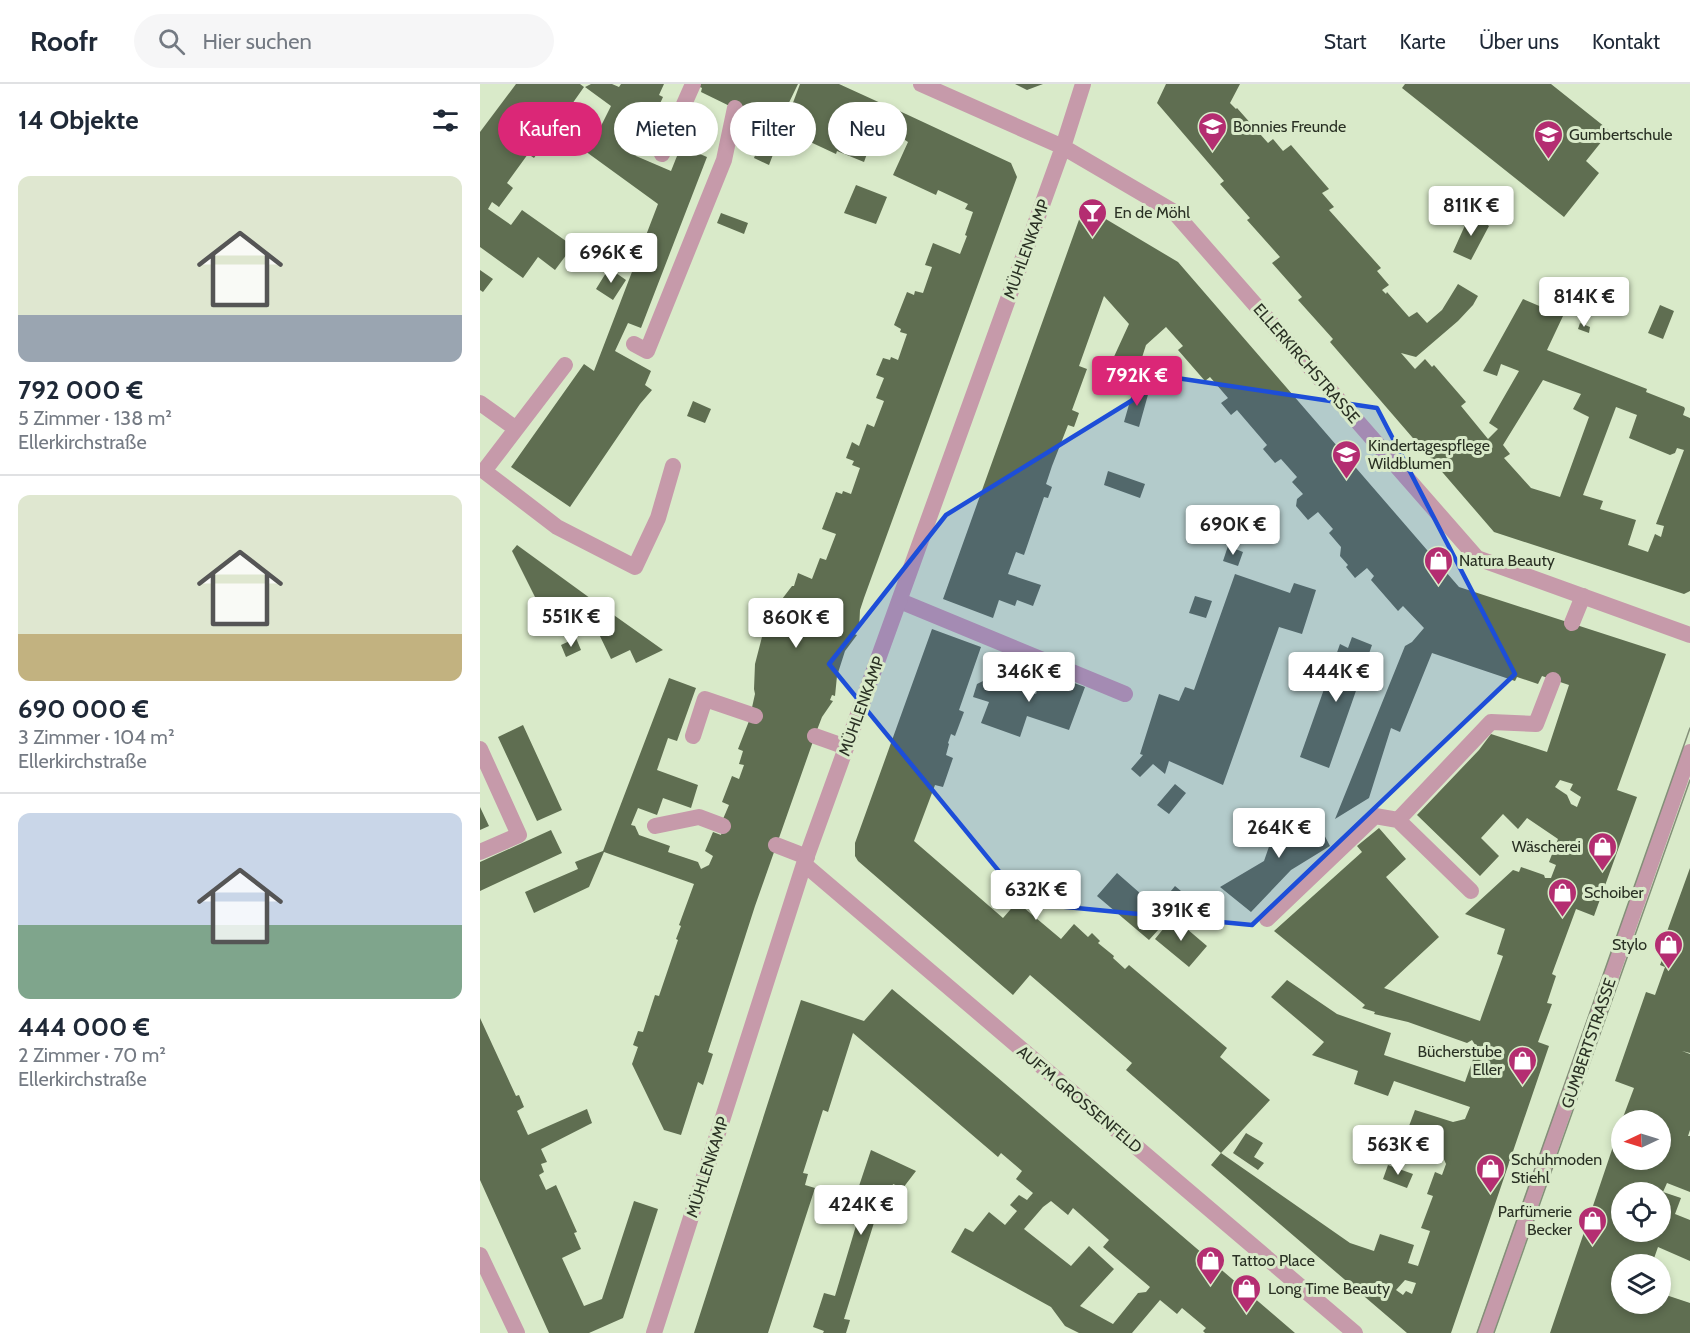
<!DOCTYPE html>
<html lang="de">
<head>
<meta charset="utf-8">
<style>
  :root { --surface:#fff; --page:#f6f6f7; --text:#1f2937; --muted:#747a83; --line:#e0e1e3; --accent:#db2777 }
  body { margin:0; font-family:Cabin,sans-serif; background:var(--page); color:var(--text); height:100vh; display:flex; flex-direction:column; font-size:22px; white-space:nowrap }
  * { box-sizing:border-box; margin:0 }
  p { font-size:20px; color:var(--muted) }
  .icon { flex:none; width:33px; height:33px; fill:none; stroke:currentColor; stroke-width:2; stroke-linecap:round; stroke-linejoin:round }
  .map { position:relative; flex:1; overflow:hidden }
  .panel { display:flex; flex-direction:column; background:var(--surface); width:480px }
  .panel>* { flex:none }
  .guide { position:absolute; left:18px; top:18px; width:570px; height:54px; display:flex; gap:12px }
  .needle { width:39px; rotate:266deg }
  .fabs { position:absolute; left:1131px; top:1026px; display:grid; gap:12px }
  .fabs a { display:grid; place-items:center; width:60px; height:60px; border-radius:50%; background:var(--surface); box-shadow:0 3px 9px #0003; font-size:30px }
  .price { position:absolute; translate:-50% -51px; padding:0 14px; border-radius:6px; background:#fff; color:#222; font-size:20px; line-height:39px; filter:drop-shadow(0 2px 3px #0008) }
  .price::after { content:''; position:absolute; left:50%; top:36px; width:18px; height:14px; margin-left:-9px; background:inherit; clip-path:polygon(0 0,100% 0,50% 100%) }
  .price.on { background:var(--accent); color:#fff }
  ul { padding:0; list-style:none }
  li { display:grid; align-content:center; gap:12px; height:318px; padding:0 18px }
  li+li { border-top:2px solid var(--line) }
  li span { display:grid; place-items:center; height:186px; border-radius:12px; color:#555 }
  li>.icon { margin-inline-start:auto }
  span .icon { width:108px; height:108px; fill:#fffc; stroke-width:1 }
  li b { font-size:26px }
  h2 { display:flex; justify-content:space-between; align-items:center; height:72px; padding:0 18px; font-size:26px }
  .tag { padding:0 21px; border-radius:27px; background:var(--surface); box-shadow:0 3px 9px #0003; font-size:21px; line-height:54px }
  .tag.on { background:var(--accent); color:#fff }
  header { display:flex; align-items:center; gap:36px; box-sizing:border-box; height:84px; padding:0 30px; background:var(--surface); border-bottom:2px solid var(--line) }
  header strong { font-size:28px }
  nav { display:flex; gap:33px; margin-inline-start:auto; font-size:21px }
  .search { width:420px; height:54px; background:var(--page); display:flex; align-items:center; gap:15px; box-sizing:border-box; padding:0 21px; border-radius:33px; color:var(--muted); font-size:22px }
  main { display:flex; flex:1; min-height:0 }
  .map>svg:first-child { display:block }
</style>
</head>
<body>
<header>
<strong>Roofr</strong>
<div class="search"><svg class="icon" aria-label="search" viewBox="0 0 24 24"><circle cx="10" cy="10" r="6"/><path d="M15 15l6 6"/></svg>Hier suchen</div>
<nav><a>Start</a><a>Karte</a><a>Über uns</a><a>Kontakt</a></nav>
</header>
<main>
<section class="panel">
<h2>14 Objekte<svg class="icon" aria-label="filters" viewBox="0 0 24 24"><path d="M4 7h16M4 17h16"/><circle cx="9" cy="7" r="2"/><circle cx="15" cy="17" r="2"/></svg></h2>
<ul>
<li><span style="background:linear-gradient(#dfe7d0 75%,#9aa5b1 0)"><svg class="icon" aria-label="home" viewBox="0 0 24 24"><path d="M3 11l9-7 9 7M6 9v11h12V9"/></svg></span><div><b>792 000 €</b><p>5 Zimmer · 138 m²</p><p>Ellerkirchstraße</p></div></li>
<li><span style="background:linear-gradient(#dfe7d0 75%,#c2b280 0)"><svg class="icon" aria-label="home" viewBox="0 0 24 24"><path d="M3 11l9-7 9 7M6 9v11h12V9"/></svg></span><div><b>690 000 €</b><p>3 Zimmer · 104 m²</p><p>Ellerkirchstraße</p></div></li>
<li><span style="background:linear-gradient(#c9d6e8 60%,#7fa58c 0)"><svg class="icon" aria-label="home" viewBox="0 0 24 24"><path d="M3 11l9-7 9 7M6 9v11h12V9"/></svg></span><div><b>444 000 €</b><p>2 Zimmer · 70 m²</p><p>Ellerkirchstraße</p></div></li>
</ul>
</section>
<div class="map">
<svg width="1210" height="1249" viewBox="0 0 1210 1249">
  <rect width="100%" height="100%" fill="#d9eac9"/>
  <path fill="#5f6e51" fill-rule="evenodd" d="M36,0H100L104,3L85,30L90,33L70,61L65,58L54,74L48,70L27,99L33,104L19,123L12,118L8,125L31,141L42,126L93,162L75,186L58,173L43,194L0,163V48Z
    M111,0H132L139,3L141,0H184L179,11L183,13L156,72L191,87L201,62L227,73L161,244L148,239L135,267L171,287L165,301L172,306L160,320L90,423L31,383L104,280L114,287L178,120L94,59L103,41L117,50L131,22L105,3Z
    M214,0H318L304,29L308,32L320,0H359L405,21L384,78L357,67L356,70L326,56L327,53L304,42L289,81L274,74L280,58L274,56L278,44L283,47L288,32L264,22V29L221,8L222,4Z
    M535,0H563L547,6Z
    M686,0H760L750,19L756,25L757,24L788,59L793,55L803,67L811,61L849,105L842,109L854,123L849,126L901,184L897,187L909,201L902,206L906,210L907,208L929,233L937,228L947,239L962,226L978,200L998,212L993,221L978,237L936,273L921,269L935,285L945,275L952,283L954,281L986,318L981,322L1008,355L1018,345L1009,339L1039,287L1021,280L1017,292L1003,287L1043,215L1083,232L1067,266L1167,305L1166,308L1204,323L1205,325L1203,331L1210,334V507L1204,510L1014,448L850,258L853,255L818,216L822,213L792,179L800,173L767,136L770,134L740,100L744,97L677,19ZM1063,296L1101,310L1093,325L1109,333L1080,413L1051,404L1024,374L1030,370L1023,361ZM1136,323L1157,331L1149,354L1190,371L1195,369L1197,364L1204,366L1176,440L1184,442L1181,453L1175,450L1168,468L1148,461L1156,436L1120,425L1123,417L1103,411Z
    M925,0H1071L1130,47L1106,77L1119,89L1084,133L922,4Z
    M413,24L531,79L537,93L384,514L380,526L379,546L376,545L374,550L377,551L365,567L357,592L355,612L352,611L350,616L353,617L342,633L337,646L275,822L228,968L233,970L223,1001L218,998L201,1051L184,1046L152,980L158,963L153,961L158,947L163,948L175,911L179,912L198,856L196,855L201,842L199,841L214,800L124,768L109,803L54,829L45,808L98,785L95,778L123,767L189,594L216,604L197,657L188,654L177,686L218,701L211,724L183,714L177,731L158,724L151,741L155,742L159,751L190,762L188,768L218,778L221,785L229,781L233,772L225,767L233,748L241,751L245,736L243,735L249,721L242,718L252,692L259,695L264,681L259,680L263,667L258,665L269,637L275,610L274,605L275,580L283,549L296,523L312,502H314L318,489L332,495L340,474L346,476L356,450L342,445L356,408L362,410L363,407L371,410L380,384L372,381L374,377L366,374L372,358L379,362L387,340L394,343L404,317L396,314L404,294L396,291L403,274L410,276L411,273L418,276L427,250L420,248L421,245L414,241L427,208L434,211L435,207L443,209L452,183L445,181L453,159L480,170L487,152L485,151L493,128L485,125L488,120L458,106L456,111L413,91L428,58L422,54L419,60L399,51Z
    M376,101L407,113L396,140L364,129Z
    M614,128L698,178L979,503L1186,570L1137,706L1157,713L1114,832L1096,825L1072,890L1076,892L1067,919L1072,920L1058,958L1069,962L971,1249H927L731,1081L741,1069L870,1159L894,1167L900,1150L934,1161L928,1179L938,1182L950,1147L941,1144L953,1112L947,1110L955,1088L962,1091L966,1080L962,1071L924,1058L929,1042L935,1026L973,1038L985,1035L990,1023L914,997L908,1012L874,1000L878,987L832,971L844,958L791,913L807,896L857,930L911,949L904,971L985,998L997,964L992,956L987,959L928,938L894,930L895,928L882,924L885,921L794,847L882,768L877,762L899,744L926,775L906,793L959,853L904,904L1000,937L1023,872L1017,870L1025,845L985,830L1033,786L1039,788L1041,783L1064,791L1065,794H1071L1076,781L1069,778L1078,755L1047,734L1038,745L1023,730L1001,754L1019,772L1000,792L937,731L999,666L1011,650L1067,668L1089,601L1062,592L1058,600L1037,593L1035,597L952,569L920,648L911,644L889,714L855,735L925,562L932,558L944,544L923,522L918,527L891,496L894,492L887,484L875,494L866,483L868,481L860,472L861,463L849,449L853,445L838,428L828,436L816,422L817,415L823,410L812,398L817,393L801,375L795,379L783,365L787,361L757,326L751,331L741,319L748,314L730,293L725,297L698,266L703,262L686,243L666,261L658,286L632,277L649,240L624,212L599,282L607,285L592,326L599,329L594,343L588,341L572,382L566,400L572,403L568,414L564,413L544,471L536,468L528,490L561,501L553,522L537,516L535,522L519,516L513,534L463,515L600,133ZM1080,696L1093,700L1090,706L1101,713L1097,723L1091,720L1087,711L1075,703ZM925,1196L936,1199L932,1210L926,1207L923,1211L916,1206Z
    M991,128L1009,142L991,176L973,168Z
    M241,129L268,139L264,150L237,139Z
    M129,184L146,196L133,216L116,205Z
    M0,186L13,195L3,208L0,206Z
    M1180,221L1194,227L1183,255L1168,249Z
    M1100,239L1110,243L1109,249L1098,245Z
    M654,303L669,307L659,343L644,338Z
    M213,317L231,325L225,339L207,332Z
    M628,387L665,400L660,414L624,401Z
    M770,423L777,429L768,453L753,447L758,434L764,437Z
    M37,461L114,517L183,566L156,579L150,566L131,575L105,521L68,539L32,467Z
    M748,462L763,468L758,482L743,477Z
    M755,490L810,509L814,499L836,506L822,550L799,543L743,701L689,677L685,690L673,680L660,693L651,685L663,671L660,670L679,610L699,617L705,603L714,606Z
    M715,512L732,517L726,534L709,529Z
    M452,545L501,563L479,626L484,628L475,652L471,650L468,659L469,660L466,671L473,674L463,703L455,701L434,757L523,834L537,818L581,855L594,840L608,853L612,849L620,857L618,859L634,872L633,874L645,885L649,881L747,964L740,973L790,1016L741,1069L646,986L652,979L550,891L533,911L378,777L375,772V759Z
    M872,553L892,561L849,684L820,673L860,560L868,564Z
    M96,554L101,566L86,573L81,561Z
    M564,588L605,603L589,646L547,632L540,653L501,639L509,618L493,613L497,600L511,593L556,610Z
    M43,641L82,726L57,737L18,653Z
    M695,700L706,709L689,730L677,721Z
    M0,723L9,742L0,746Z
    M802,725L834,736L837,745L840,743L850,762L811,786L771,828L740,803L784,777Z
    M71,746L82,769L0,807V778Z
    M1210,784V969L1202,967L1210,970V1046L1208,1052H1210V1108L1187,1099L1183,1108L1201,1114L1195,1130L1210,1136V1177L1178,1163L1172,1180H1142V1220H1180V1209L1210,1219V1249H1070L1141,1039L1142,1076H1180V1036H1142L1154,1004L1135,997L1166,908L1175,911L1185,883L1180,881L1186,866L1181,864ZM1142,1108H1180V1148H1142Z
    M637,789L677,824L695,802L713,817L689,834L669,856L617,812Z
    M693,833L727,862L709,883L675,855Z
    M412,905L517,993L815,1249H725L723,1247L726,1244L702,1224L697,1230L680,1216L652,1249H599L585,1242L571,1223L471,1168L485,1144L493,1148L509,1128L525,1141L537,1127L530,1121L539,1111L547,1116L553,1109L536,1095L542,1087L521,1069L518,1073L373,949L348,1028L343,1026L323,1089L328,1090L325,1101L335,1104L288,1249H214L321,916L384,937ZM571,1117L588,1131L593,1124L629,1156L623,1163L670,1203L666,1208L658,1209L633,1240L600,1222L634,1185L609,1162L591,1182L544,1145L563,1123Z
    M0,934L36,1012L39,1011L44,1023L37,1027L48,1051L107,1025L112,1039L61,1065L67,1078L61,1080L64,1088L59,1091L66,1106L76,1101L97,1148L94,1149L101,1165L82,1174L104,1222L122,1215L154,1117L178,1125L143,1234L109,1249H69L0,1096Z
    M766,1049L783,1059L774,1073L784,1079L778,1086L753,1069Z
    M391,1066L436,1087L423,1104L413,1100L409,1115L402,1113L364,1235L370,1236L366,1249H343L344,1247L333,1243L344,1209L355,1212L381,1125L372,1123Z
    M908,1081L933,1090L927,1104L903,1095Z"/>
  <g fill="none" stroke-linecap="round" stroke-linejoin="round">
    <path stroke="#c69aaa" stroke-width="16" d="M182,70L213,0
      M154,260L167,267L244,76L255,24
      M85,281L4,387L77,443L155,483L178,434L193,382
      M0,319L35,344
      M420,517L645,610
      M1092,539L1103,512
      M213,652L225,615L275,632
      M335,652L366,663
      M0,665L39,751L0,768
      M175,742L219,733L243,742
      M296,761L327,773
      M991,807L918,736L1011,638L1056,640L1073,596
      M787,835L895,732L918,736"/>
    <path stroke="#c69aaa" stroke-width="16" d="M441,0L583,63L694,128L997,474L1210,551
      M324,780L875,1249
      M0,1171L37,1249
      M174,1249L324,780L583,63L603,0
      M1005,1249L1210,668"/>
    <path stroke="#838f78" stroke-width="1.5" d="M997,1249L1210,644
      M1014,1249L1210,696"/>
  </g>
  <path fill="#1d4ed8" fill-opacity="0.2" stroke="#1d4ed8" stroke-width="4.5" stroke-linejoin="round" d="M690,293L897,324L1035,590L772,841L545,819L349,580L466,431Z"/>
  <defs>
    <symbol id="school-pin" viewBox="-11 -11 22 30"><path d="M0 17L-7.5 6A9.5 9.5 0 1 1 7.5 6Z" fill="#b42d71" stroke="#d9eac9"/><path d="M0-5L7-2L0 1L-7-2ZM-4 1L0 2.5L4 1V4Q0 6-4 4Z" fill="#fff"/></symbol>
    <symbol id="bar-pin" viewBox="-11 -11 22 30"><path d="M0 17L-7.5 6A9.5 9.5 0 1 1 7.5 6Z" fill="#b42d71" stroke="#d9eac9"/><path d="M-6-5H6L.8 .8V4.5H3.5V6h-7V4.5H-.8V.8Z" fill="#fff"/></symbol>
    <symbol id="shop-pin" viewBox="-11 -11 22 30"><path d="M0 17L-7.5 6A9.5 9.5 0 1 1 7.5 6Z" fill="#b42d71" stroke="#d9eac9"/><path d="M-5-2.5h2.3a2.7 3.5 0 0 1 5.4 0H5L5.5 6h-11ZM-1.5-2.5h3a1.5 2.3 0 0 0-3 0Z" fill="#fff"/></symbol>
  </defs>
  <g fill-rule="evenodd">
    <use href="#school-pin" x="716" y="26" width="33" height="45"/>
    <use href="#school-pin" x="1052" y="34" width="33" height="45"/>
    <use href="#bar-pin" x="596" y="112" width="33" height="45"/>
    <use href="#school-pin" x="850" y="354" width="33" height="45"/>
    <use href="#shop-pin" x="942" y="460" width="33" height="45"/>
    <use href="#shop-pin" x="1106" y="746" width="33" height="45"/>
    <use href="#shop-pin" x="1066" y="792" width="33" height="45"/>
    <use href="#shop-pin" x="1172" y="844" width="33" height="45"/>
    <use href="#shop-pin" x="1026" y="960" width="33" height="45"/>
    <use href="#shop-pin" x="994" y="1068" width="33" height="45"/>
    <use href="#shop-pin" x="1096" y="1120" width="33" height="45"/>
    <use href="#shop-pin" x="714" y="1160" width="33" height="45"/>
    <use href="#shop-pin" x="750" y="1188" width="33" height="45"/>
  </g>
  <g text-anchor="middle" stroke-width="6" stroke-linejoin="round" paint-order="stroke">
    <g font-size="16" fill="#2a3124" stroke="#d9eac9" text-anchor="start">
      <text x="753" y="48">Bonnies Freunde</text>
      <text x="1089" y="56">Gumbertschule</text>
      <text x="634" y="134">En de Möhl</text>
      <text x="888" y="367">Kindertagespflege<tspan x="888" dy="18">Wildblumen</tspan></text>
      <text x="979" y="482">Natura Beauty</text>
      <text x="1101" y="768" text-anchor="end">Wäscherei</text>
      <text x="1104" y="814">Schoiber</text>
      <text x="1167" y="866" text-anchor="end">Stylo</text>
      <text x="1022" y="973" text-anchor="end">Bücherstube<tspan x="1022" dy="18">Eller</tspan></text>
      <text x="1031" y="1081">Schuhmoden<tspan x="1031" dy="18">Stiehl</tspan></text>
      <text x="1092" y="1133" text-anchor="end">Parfümerie<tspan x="1092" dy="18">Becker</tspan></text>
      <text x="752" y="1182">Tattoo Place</text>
      <text x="788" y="1210">Long Time Beauty</text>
    </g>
    <g font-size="16" fill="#2a3124" stroke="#d9eac9">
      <text transform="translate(546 165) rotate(-70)" y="6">MÜHLENKAMP</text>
      <text transform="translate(827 279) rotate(49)" y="6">ELLERKIRCHSTRASSE</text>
      <text transform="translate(381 622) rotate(-70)" y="6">MÜHLENKAMP</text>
      <text transform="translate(1108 959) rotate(-71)" y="6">GUMBERTSTRASSE</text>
      <text transform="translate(600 1015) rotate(40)" y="6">AUF'M GROSSENFELD</text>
      <text transform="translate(227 1083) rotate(-72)" y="6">MÜHLENKAMP</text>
    </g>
  </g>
</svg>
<div class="fabs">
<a><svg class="needle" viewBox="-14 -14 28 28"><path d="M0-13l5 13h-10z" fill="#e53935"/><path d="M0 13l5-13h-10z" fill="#747a83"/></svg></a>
<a><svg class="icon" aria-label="locate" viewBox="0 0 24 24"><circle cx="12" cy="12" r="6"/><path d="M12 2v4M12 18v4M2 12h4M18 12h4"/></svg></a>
<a><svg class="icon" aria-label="layers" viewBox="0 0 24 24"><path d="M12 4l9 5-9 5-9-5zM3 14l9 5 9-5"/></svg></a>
</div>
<b class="price" style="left:991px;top:153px">811K €</b>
<b class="price" style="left:131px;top:200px">696K €</b>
<b class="price" style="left:1104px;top:244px">814K €</b>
<b class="price on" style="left:657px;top:323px">792K €</b>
<b class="price" style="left:753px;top:472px">690K €</b>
<b class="price" style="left:91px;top:564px">551K €</b>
<b class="price" style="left:316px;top:565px">860K €</b>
<b class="price" style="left:549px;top:619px">346K €</b>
<b class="price" style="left:856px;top:619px">444K €</b>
<b class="price" style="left:799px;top:775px">264K €</b>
<b class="price" style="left:556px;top:837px">632K €</b>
<b class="price" style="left:701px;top:858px">391K €</b>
<b class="price" style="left:918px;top:1092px">563K €</b>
<b class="price" style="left:381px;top:1152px">424K €</b>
<div class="guide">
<a class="tag on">Kaufen</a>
<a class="tag">Mieten</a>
<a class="tag">Filter</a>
<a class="tag">Neu</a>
</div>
</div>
</main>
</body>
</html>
